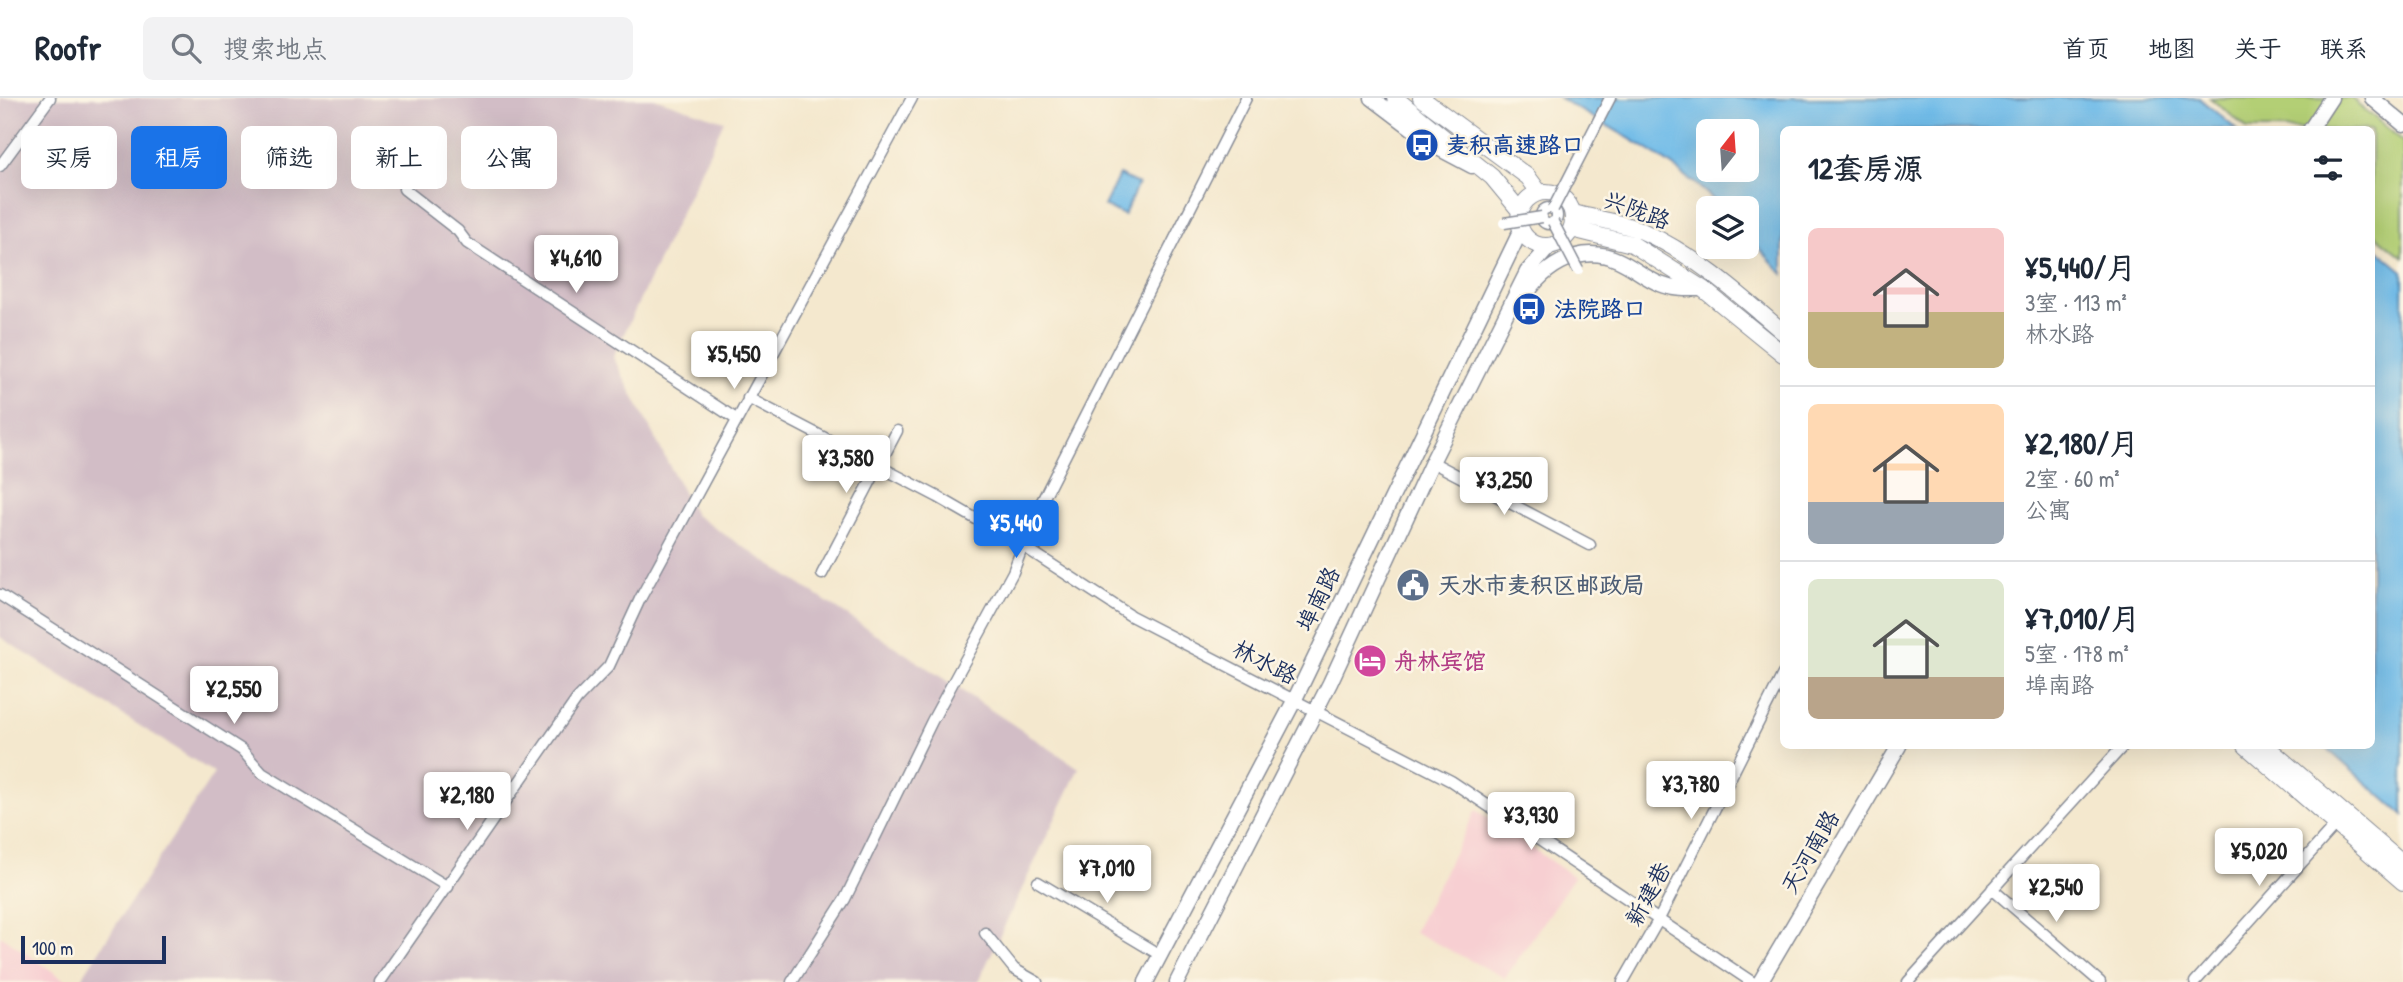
<!DOCTYPE html>
<html lang="zh">
<head>
<meta charset="utf-8">
<style>
  :root { --surface:#fff; --page:#f2f2f3; --text:#1f2937; --muted:#747a83; --line:#e0e1e3; --accent:#1a73e8 }
  body { margin:0; font-family:"Patrick Hand","LXGW WenKai TC",sans-serif; background:var(--page); color:var(--text); height:100vh; display:flex; flex-direction:column; font-size:26px; white-space:nowrap }
  * { box-sizing:border-box; margin:0 }
  p { font-size:23px; color:var(--muted) }
  .icon { flex:none; width:38px; height:38px; fill:none; stroke:currentColor; stroke-width:2; stroke-linecap:round; stroke-linejoin:round }
  .map { position:relative; flex:1; overflow:hidden }
  .panel { position:absolute; left:1780px; top:28px; width:595px; height:623px; display:flex; flex-direction:column; background:var(--surface); border-radius:10px; box-shadow:0 7px 28px #0002 }
  .panel>* { flex:none }
  .hud { position:absolute; left:21px; top:28px; width:665px; height:63px; display:flex; gap:14px }
  .needle { width:46px; rotate:17deg }
  .controls { position:absolute; left:1696px; top:21px; display:grid; gap:14px }
  .controls a { display:grid; place-items:center; width:63px; height:63px; border-radius:10px; background:var(--surface); box-shadow:0 7px 28px #0002; font-size:35px }
  .scale { position:absolute; left:21px; bottom:18px; width:145px; box-sizing:border-box; padding-left:7px; border:4px solid #1b2f5e; border-top:0; font-size:19px; line-height:24px; white-space:nowrap; color:#1b2f5e; -webkit-text-stroke:5px #fcf5e5; paint-order:stroke }
  .price { position:absolute; translate:-50% -60px; padding:0 16px; border-radius:7px; background:#fff; color:#222; font-size:23px; line-height:46px; filter:drop-shadow(0 2px 4px #0008) }
  .price::after { content:''; position:absolute; left:50%; top:42px; width:21px; height:16px; margin-left:-10px; background:inherit; clip-path:polygon(0 0,100% 0,50% 100%) }
  .price.on { background:var(--accent); color:#fff }
  ul { padding:0; list-style:none }
  li { display:flex; align-items:center; gap:21px; height:175px; padding:0 28px }
  li+li { border-top:2px solid var(--line) }
  li span { display:grid; place-items:center; flex:none; width:196px; height:140px; border-radius:10px; color:#555 }
  li>.icon { margin-inline-start:auto }
  span .icon { width:84px; height:84px; fill:#fffc; stroke-width:1 }
  li b { font-size:30px }
  h2 { display:flex; justify-content:space-between; align-items:center; height:84px; padding:0 28px; font-size:30px }
  .tag { padding:0 24px; border-radius:10px; background:var(--surface); box-shadow:0 7px 28px #0002; font-size:24px; line-height:63px }
  .tag.on { background:var(--accent); color:#fff }
  header { display:flex; align-items:center; gap:42px; box-sizing:border-box; height:98px; padding:0 35px; background:var(--surface); border-bottom:2px solid var(--line) }
  header strong { font-size:33px }
  nav { display:flex; gap:38px; margin-inline-start:auto; font-size:24px }
  .search { width:490px; height:63px; background:var(--page); display:flex; align-items:center; gap:18px; box-sizing:border-box; padding:0 24px; border-radius:10px; color:var(--muted); font-size:26px }
  .map>svg:first-child { display:block }
</style>
</head>
<body>
<header>
<strong>Roofr</strong>
<div class="search"><svg class="icon" aria-label="search" viewBox="0 0 24 24"><circle cx="10" cy="10" r="6"/><path d="M15 15l6 6"/></svg>搜索地点</div>
<nav><a>首页</a><a>地图</a><a>关于</a><a>联系</a></nav>
</header>
<div class="map">
<svg width="2403" height="884" viewBox="0 0 2403 884">
  <rect width="100%" height="100%" fill="#fcf5e5"/>
  <filter id="ink" filterUnits="userSpaceOnUse"><feTurbulence type="fractalNoise" baseFrequency=".0143" numOctaves="2"/><feDisplacementMap in="SourceGraphic" scale="14" xChannelSelector="R" yChannelSelector="G"/><feConvolveMatrix kernelMatrix="1 2 1 2 8 2 1 2 1" color-interpolation-filters="sRGB"/></filter>
  <filter id="wash" filterUnits="userSpaceOnUse"><feTurbulence type="fractalNoise" baseFrequency=".00686" numOctaves="4" result="noise"/><feDisplacementMap in="SourceGraphic" scale="28" xChannelSelector="R" yChannelSelector="G"/><feGaussianBlur stdDeviation="1.57" result="paint"/><feColorMatrix in="noise" values="0 0 0 0 0 0 0 0 0 0 0 0 0 0 0 0 0 1.4 0 .05"/><feComposite in="paint" operator="in"/></filter>
  <g filter="url(#wash)">
    <rect width="100%" height="100%" fill="#f4e8ce"/>
    <path fill="#f7cfd2" d="M1476,712L1574,779L1505,880L1414,834Z
      M0,837L68,884H0Z"/>
    <path fill="#d2bdc6" d="M0,0H654L724,23L613,259L695,417L1079,670L978,884H79L214,675L0,539Z"/>
    <path fill="#b3cf75" stroke="#677f6a" stroke-width="2" d="M2210,0H2351L2403,43V159L2371,133V32L2248,31Z"/>
    <path fill="#6fbbe8" stroke="#4575a3" stroke-width="2" fill-rule="evenodd" d="M1559,0H2199L2236,31L1783,32V176L1747,137L1746,110H1722C1677,63 1615,33 1559,0ZM1708,33H1746V72H1708Z
      M1119,77L1138,86L1124,117L1104,108Z
      M2371,146L2403,173V717L2324,648H2371Z"/>
  </g>
  <g filter="url(#ink)">
    <g fill="none" stroke-linecap="round" stroke-linejoin="round">
      <defs>
        <path id="minor" d="M0,68L50,0
          M1574,70L1610,0
          M404,91L458,133L467,145L736,321
          M1541 118a8 8 0 1 1 16 0a8 8 0 1 1-16 0Z
          M748,300L938,399L1023,448L1131,518L1451,683L1752,884
          M1432,364L1590,447
          M822,476L897,333
          M0,497L242,652L262,675L448,789
          M1038,784L1160,857
          M1992,791L2100,884
          M985,835L1014,871L1037,884
          M380,884L577,601L609,568L640,501L912,0
          M792,884L845,801L932,623L1013,474L1033,421L1246,0
          M1623,884L1659,821L1783,576
          M1908,884L2123,648
          M2195,884L2339,723"/>
        <path id="major" d="M1372,0L1438,50L1472,68
          M2372,0L2403,26
          M2310,32L2331,0
          M1520,207C1539,171 1577,144 1618,162C1632,168 1645,180 1660,186C1674,192 1689,191 1703,191
          M1146,884L1294,603L1521,132
          M1177,884L1330,585L1432,364L1527,174L1550,148
          M1760,884L1899,648"/>
        <path id="highway" d="M1395,0L1492,79L1520,113
          M1421,0L1528,79L1539,94
          M1519 121a27 27 0 1 1 54 0a27 27 0 1 1-54 0Z
          M1573,115C1595,121 1621,124 1642,133C1695,157 1739,196 1783,234
          M1572,131L1632,146L1703,191L1783,256
          M2246,648L2403,784
          M2266,648L2403,766"/>
      </defs>
      <use href="#minor" stroke="#888c96" stroke-width="13"/>
      <use href="#major" stroke="#888c96" stroke-width="17"/>
      <use href="#highway" stroke="#888c96" stroke-width="18"/>
      <use href="#minor" stroke="#fff" stroke-width="10"/>
      <use href="#major" stroke="#fff" stroke-width="14"/>
      <use href="#highway" stroke="#fff" stroke-width="16"/>
      <defs>
        <path id="minor-bridge" d="M1553,111L1574,70
          M1553,124L1578,172
          M1504,125L1542,119"/>
      </defs>
      <use href="#minor-bridge" stroke="#888c96" stroke-width="13" stroke-linecap="butt"/>
      <use href="#minor-bridge" stroke="#fff" stroke-width="10"/>
    </g>
  </g>
  <defs>
    <symbol id="bus-disc" viewBox="-11 -11 22 22"><circle r="9.5" fill="#1a4fb4" stroke="#fcf5e5"/><path d="M-5-6H5V4H4V6H2V4H-2V6H-4V4H-5ZM-3.5-4V0h7V-4ZM-3.5 1.2v1.5H-2V1.2ZM2 1.2v1.5H3.5V1.2Z" fill="#fff"/></symbol>
    <symbol id="civic-disc" viewBox="-11 -11 22 22"><circle r="9.5" fill="#5c6f8a" stroke="#fcf5e5"/><path d="M-.6-6.5H3V-4.5H.6V-3L4-1V1h2V6H-6V1h2V-1L-.6-3ZM-1.2 2.5V6h2.4V2.5Z" fill="#fff"/></symbol>
    <symbol id="hotel-disc" viewBox="-11 -11 22 22"><circle r="9.5" fill="#d1479c" stroke="#fcf5e5"/><path d="M-6-4.5h1.5V1H6V5H4.5V3h-9V5H-6ZM-4 0a1.8 1.8 0 1 1 3.6 0ZM.5 0V-2.5h3Q6-2.5 6 0Z" fill="#fff"/></symbol>
  </defs>
  <g fill-rule="evenodd">
    <use href="#bus-disc" x="1403" y="28" width="38" height="38"/>
    <use href="#bus-disc" x="1510" y="192" width="38" height="38"/>
    <use href="#civic-disc" x="1394" y="468" width="38" height="38"/>
    <use href="#hotel-disc" x="1351" y="544" width="38" height="38"/>
  </g>
  <g text-anchor="middle" stroke-width="5" stroke-linejoin="round" paint-order="stroke">
    <g font-size="23" font-weight="bold" fill="#164399" stroke="#fcf5e5" text-anchor="start">
      <text x="1446" y="55">麦积高速路口</text>
      <text x="1554" y="219">法院路口</text>
    </g>
    <g font-size="23" fill="#1b2f5e" stroke="#fcf5e5">
      <text transform="translate(1637 112) rotate(20)" y="8">兴陇路</text>
      <text transform="translate(1318 501) rotate(-64)" y="8">埠南路</text>
      <text transform="translate(1265 564) rotate(27)" y="8">林水路</text>
      <text transform="translate(1810 754) rotate(-60)" y="8">天河南路</text>
      <text transform="translate(1648 796) rotate(-62)" y="8">新建巷</text>
    </g>
    <g font-size="23" font-weight="bold" fill="#4e5e75" stroke="#fcf5e5" text-anchor="start">
      <text x="1438" y="495">天水市麦积区邮政局</text>
    </g>
    <g font-size="23" font-weight="bold" fill="#b23c85" stroke="#fcf5e5" text-anchor="start">
      <text x="1394" y="571">舟林宾馆</text>
    </g>
  </g>
</svg>
<div class="controls">
<a><svg class="needle" viewBox="-14 -14 28 28"><path d="M0-13l5 13h-10z" fill="#e53935"/><path d="M0 13l5-13h-10z" fill="#747a83"/></svg></a>
<a><svg class="icon" aria-label="layers" viewBox="0 0 24 24"><path d="M12 4l9 5-9 5-9-5zM3 14l9 5 9-5"/></svg></a>
</div>
<div class="scale">100 m</div>
<b class="price" style="left:576px;top:197px">¥4,610</b>
<b class="price" style="left:734px;top:293px">¥5,450</b>
<b class="price" style="left:846px;top:397px">¥3,580</b>
<b class="price" style="left:1504px;top:419px">¥3,250</b>
<b class="price on" style="left:1016px;top:462px">¥5,440</b>
<b class="price" style="left:234px;top:628px">¥2,550</b>
<b class="price" style="left:1691px;top:723px">¥3,780</b>
<b class="price" style="left:467px;top:734px">¥2,180</b>
<b class="price" style="left:1531px;top:754px">¥3,930</b>
<b class="price" style="left:2259px;top:790px">¥5,020</b>
<b class="price" style="left:1107px;top:807px">¥7,010</b>
<b class="price" style="left:2056px;top:826px">¥2,540</b>
<div class="hud">
<a class="tag">买房</a>
<a class="tag on">租房</a>
<a class="tag">筛选</a>
<a class="tag">新上</a>
<a class="tag">公寓</a>
</div>
<section class="panel">
<h2>12套房源<svg class="icon" aria-label="filters" viewBox="0 0 24 24"><path d="M4 7h16M4 17h16"/><circle cx="9" cy="7" r="2"/><circle cx="15" cy="17" r="2"/></svg></h2>
<ul>
<li><span style="background:linear-gradient(#f6c9c9 60%,#c2b280 0)"><svg class="icon" aria-label="home" viewBox="0 0 24 24"><path d="M3 11l9-7 9 7M6 9v11h12V9"/></svg></span><div><b>¥5,440/月</b><p>3室 · 113 m²</p><p>林水路</p></div></li>
<li><span style="background:linear-gradient(#ffd9b3 70%,#9aa5b1 0)"><svg class="icon" aria-label="home" viewBox="0 0 24 24"><path d="M3 11l9-7 9 7M6 9v11h12V9"/></svg></span><div><b>¥2,180/月</b><p>2室 · 60 m²</p><p>公寓</p></div></li>
<li><span style="background:linear-gradient(#dfe7d0 70%,#b9a48a 0)"><svg class="icon" aria-label="home" viewBox="0 0 24 24"><path d="M3 11l9-7 9 7M6 9v11h12V9"/></svg></span><div><b>¥7,010/月</b><p>5室 · 178 m²</p><p>埠南路</p></div></li>
</ul>
</section>
</div>
</body>
</html>
